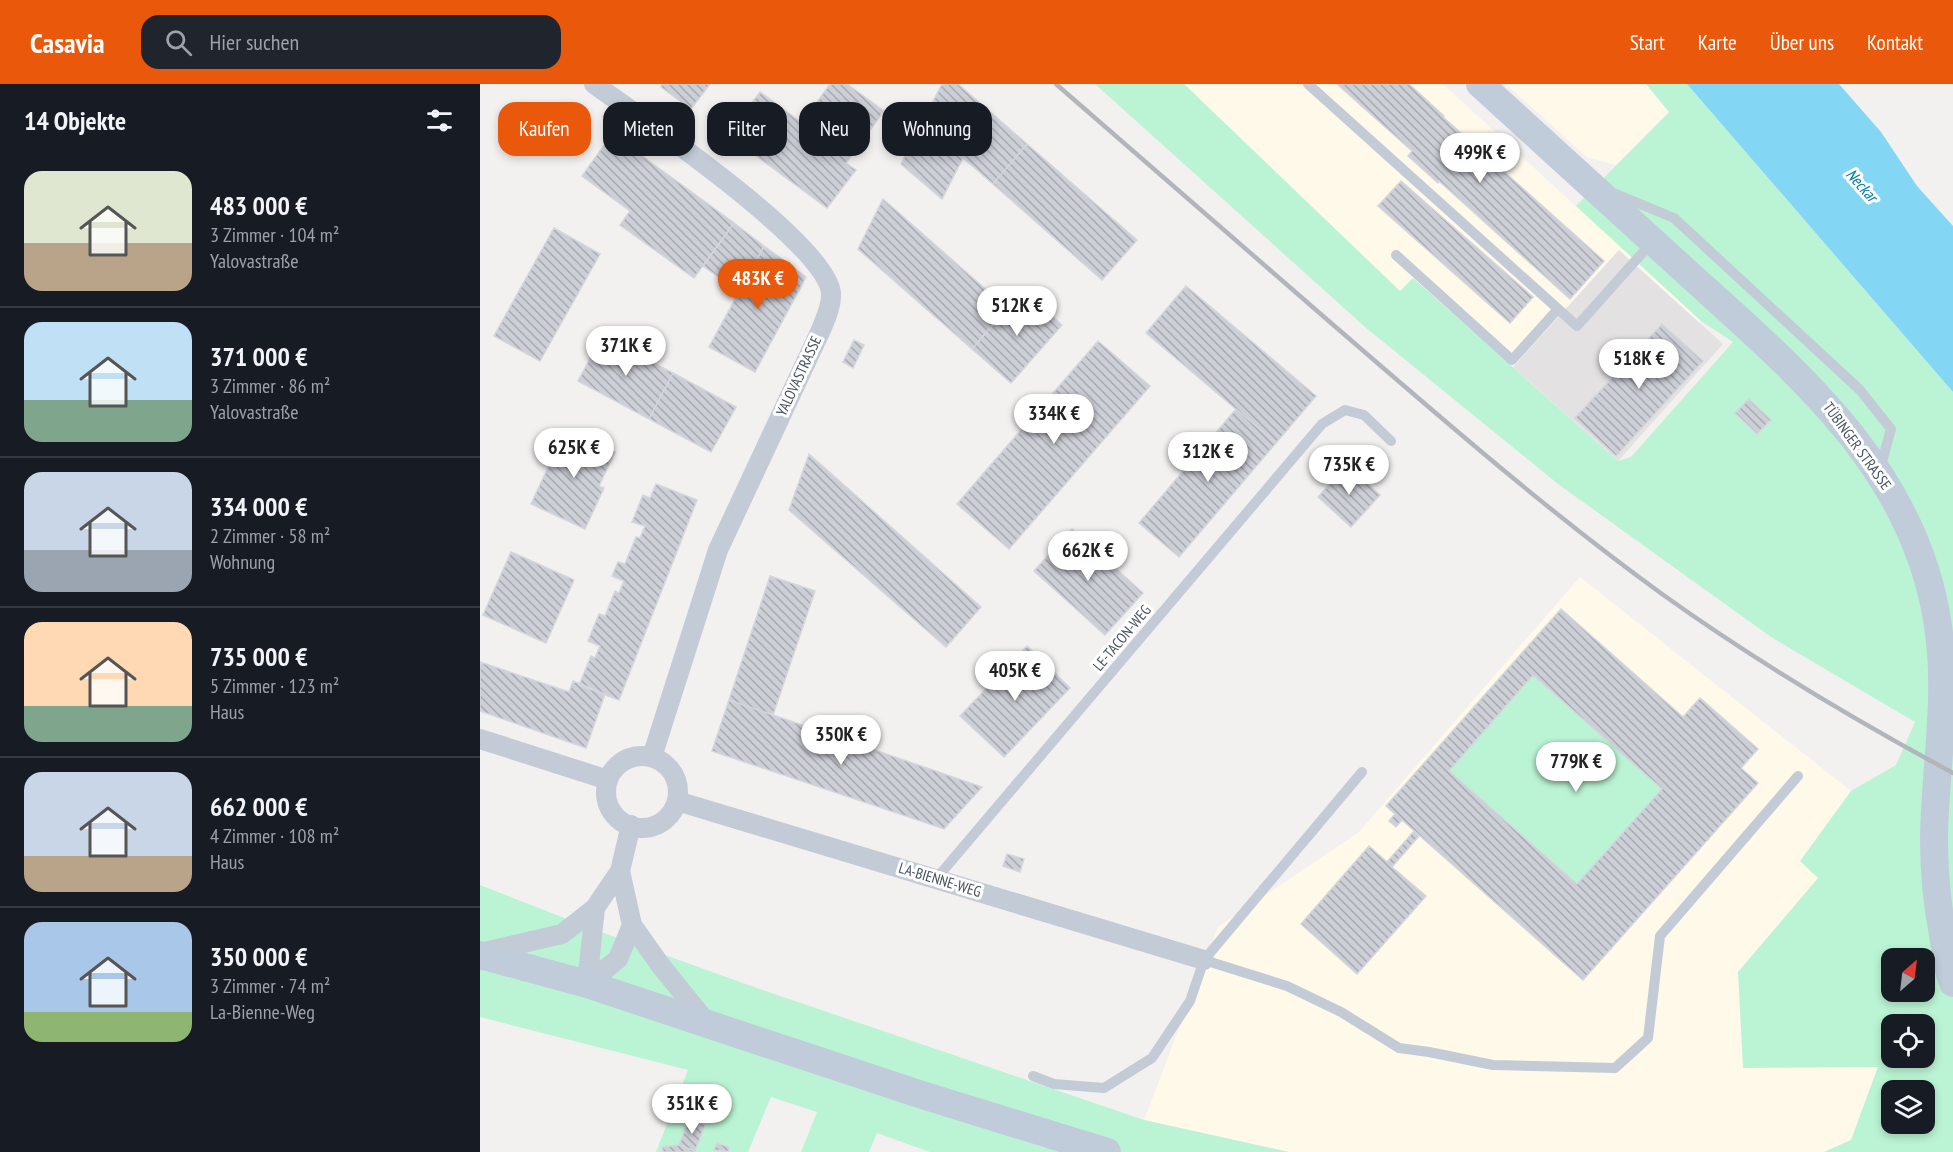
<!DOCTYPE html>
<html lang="de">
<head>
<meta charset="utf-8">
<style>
  :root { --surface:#171b24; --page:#20242c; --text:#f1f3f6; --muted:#9ea1a6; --line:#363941; --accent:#ea580c }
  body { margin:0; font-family:"PT Sans Narrow",sans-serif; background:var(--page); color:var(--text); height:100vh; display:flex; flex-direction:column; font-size:22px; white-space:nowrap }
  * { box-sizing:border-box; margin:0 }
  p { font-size:20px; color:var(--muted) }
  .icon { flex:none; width:33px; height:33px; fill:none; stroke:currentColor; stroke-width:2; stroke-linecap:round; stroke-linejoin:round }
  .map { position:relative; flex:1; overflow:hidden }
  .drawer { display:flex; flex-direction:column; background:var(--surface); width:480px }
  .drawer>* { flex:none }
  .top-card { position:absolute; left:18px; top:18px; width:570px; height:54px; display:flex; gap:12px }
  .needle { width:39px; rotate:28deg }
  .controls { position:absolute; left:1401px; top:864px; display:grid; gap:12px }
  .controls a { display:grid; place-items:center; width:54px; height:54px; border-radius:12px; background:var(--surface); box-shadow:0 3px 9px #0003; font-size:30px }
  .price { position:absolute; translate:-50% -51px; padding:0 14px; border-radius:21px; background:#fff; color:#222; font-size:20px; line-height:39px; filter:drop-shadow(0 2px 3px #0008) }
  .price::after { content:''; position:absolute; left:50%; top:36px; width:18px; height:14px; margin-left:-9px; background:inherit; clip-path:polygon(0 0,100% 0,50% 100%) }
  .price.current { background:var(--accent); color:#fff }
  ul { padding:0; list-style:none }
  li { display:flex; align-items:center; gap:18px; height:150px; padding:0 24px }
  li+li { border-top:2px solid var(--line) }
  li span { display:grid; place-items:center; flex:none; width:168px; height:120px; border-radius:18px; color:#555 }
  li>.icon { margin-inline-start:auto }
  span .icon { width:72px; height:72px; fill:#fffc; stroke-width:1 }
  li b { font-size:26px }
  h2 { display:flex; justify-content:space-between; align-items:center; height:72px; padding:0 24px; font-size:26px }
  .pill { padding:0 21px; border-radius:18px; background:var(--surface); box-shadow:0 3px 9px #0003; font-size:21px; line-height:54px }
  .pill.current { background:var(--accent); color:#fff }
  header { display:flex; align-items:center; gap:36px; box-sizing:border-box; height:84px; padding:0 30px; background:var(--accent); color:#fff }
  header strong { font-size:28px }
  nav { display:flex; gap:33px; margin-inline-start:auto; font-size:21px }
  .search { width:420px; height:54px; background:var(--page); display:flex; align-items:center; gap:15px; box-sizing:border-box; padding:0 21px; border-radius:18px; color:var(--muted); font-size:22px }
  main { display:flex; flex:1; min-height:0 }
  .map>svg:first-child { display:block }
</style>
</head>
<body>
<header>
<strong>Casavia</strong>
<div class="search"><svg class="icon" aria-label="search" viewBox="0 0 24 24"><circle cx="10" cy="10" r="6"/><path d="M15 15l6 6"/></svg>Hier suchen</div>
<nav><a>Start</a><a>Karte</a><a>Über uns</a><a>Kontakt</a></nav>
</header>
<main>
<section class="drawer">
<h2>14 Objekte<svg class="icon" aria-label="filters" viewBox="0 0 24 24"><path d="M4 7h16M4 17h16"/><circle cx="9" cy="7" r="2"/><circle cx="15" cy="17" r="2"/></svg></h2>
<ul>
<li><span style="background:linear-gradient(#dfe7d0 60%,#b9a48a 0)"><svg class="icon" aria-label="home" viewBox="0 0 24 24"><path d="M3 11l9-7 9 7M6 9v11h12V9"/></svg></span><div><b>483 000 €</b><p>3 Zimmer · 104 m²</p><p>Yalovastraße</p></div></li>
<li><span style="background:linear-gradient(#bfe0f5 65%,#7fa58c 0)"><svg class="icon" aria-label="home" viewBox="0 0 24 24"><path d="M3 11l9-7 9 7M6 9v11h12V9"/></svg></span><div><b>371 000 €</b><p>3 Zimmer · 86 m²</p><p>Yalovastraße</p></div></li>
<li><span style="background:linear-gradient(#c9d6e8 65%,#9aa5b1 0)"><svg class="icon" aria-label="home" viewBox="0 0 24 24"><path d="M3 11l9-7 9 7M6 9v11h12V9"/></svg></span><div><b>334 000 €</b><p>2 Zimmer · 58 m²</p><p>Wohnung</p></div></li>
<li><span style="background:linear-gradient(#ffd9b3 70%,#7fa58c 0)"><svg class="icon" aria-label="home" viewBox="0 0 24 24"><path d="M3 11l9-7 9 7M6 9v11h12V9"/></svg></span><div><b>735 000 €</b><p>5 Zimmer · 123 m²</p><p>Haus</p></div></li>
<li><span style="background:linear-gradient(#c9d6e8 70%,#b9a48a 0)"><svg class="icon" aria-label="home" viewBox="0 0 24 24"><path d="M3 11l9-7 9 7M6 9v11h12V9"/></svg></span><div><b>662 000 €</b><p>4 Zimmer · 108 m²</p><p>Haus</p></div></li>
<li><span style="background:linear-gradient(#a9c7e8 75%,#8fb573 0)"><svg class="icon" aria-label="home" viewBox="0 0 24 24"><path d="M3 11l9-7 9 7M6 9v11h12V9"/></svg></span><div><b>350 000 €</b><p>3 Zimmer · 74 m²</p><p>La-Bienne-Weg</p></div></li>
</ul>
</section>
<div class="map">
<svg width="1473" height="1068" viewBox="0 0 1473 1068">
  <defs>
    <pattern id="building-back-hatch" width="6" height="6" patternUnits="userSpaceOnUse" patternTransform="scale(1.5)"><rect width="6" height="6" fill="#cccfd6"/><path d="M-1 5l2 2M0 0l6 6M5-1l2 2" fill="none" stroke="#a7abb1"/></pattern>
  </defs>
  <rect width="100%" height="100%" fill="#f3f0f0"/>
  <path fill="#fef9e9" d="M704,0H963L1221,237L1097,377Z
    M1026,0H1166L1190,28L1136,81L1107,73Z
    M1100,493L1371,707L1394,762L1398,983L1371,1056L1344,1068H809L664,1036L738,843L879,748Z"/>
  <path fill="#e4e1e2" d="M1139,166L1243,260L1138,377L1033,283Z"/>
  <path fill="#bbf4d4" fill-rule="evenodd" d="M615,0H704L920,207L933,194L1138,377L1151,373L1253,258L1221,237L1096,122L1189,28L1166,0H1207L1473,308V1068H1344L1371,1056L1398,983L1263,984L1258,888L1338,794L1320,777L1371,707L1416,681L1435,638L1291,553L1078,400L885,243ZM1412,874H1444V908H1412ZM1412,940H1444V974H1412ZM1412,1006H1444V1040H1412Z
    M1053,591L1182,705L1097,800L969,687Z
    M0,801L110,844L274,903L664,1036L809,1068H450L397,1049L389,1068H321L337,1028L291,1013L268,1068H176L208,986L0,933Z"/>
  <path fill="#84d7f4" d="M1207,0H1359L1401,48L1437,102L1473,142V308Z"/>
  <path fill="url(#building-back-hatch)" stroke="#d3d6dc" stroke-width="1.5" fill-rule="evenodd" d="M182,0H230L211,25L181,3Z
    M350,0H367L404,27L366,79L376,86L347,124L248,51L280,8L322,39Z
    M462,0H478L547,60L513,100L483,74L462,115L421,80Z
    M857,0H929L964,32L963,33L1124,177L1090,215L959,97L958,99L928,72L932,67Z
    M132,50L254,139L214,194L140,141L150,127L102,92Z
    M547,60L657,156L622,196L513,100Z
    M921,97L1053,213L1030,239L898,122Z
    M403,115L527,224L492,265L378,165Z
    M254,139L284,162L260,208L223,182Z
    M74,144L120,170L60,277L14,252Z
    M284,162L326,193L275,288L229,263Z
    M706,202L836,312L796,359L666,249Z
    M543,206L582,241L531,299L492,265Z
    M1182,240L1223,277L1136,372L1095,334Z
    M122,252L193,289L169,335L98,297Z
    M374,256L384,261L373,284L363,278Z
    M618,257L670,302L529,465L477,420Z
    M193,289L256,323L231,368L169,335Z
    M1269,315L1291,336L1277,350L1255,329Z
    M756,325L796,359L699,473L659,439Z
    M86,345L135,368L119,402L124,404L105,445L51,420Z
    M329,370L501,523L466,563L309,426Z
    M867,381L900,411L871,443L838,413Z
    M176,400L217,416L139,616L99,601L111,572L115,574L120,562L108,557L119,530L125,532L135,507L139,509L144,497L132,492L138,478L145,480L156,453L160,454L165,442L152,438L163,411L170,414Z
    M592,445L663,509L625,551L554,487Z
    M31,468L94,496L66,559L3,531Z
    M290,492L335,507L293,631L249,616Z
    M1081,525L1203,633L1220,614L1278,665L1261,684L1278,699L1103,896L922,736L916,743L909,737L915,730L906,722ZM1053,591L1182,705L1097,800L969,687Z
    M547,562L590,604L524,673L480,632Z
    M0,578L89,608L93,597L125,610L106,664L0,627Z
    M249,616L293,631L502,703L464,745L232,667Z
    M934,747L939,752L912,783L946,812L877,890L821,840L889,762L907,778Z
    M527,770L544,775L540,788L523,782Z
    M211,1001L233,1009L230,1016L216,1011L213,1022L205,1019Z
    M209,1035L225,1041L215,1067L199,1061Z
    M237,1059L249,1063L248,1068L234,1066Z
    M199,1061L215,1067V1068H183L182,1063Z"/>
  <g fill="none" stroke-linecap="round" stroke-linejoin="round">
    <path stroke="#c2cbd6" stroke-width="10" d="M828,0L1097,242L1173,157
      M1136,110L1194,134L1380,306L1411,345L1400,385
      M916,171L1032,276L1078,225
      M456,795L842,340L865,326L884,331L911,357
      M724,876L807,902L861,928L919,964L949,968L1013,981L1135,984L1168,954L1180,852L1318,692
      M553,992L574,1000L624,1004L672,974L710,917L724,876L882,688"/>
    <path stroke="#c2cbd6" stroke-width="20" d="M114,0C158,32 347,160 351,209C352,222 345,236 340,248L238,466L172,673
      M0,655L128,696
      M126 708a36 36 0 1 1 72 0a36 36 0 1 1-72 0Z
      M197,717L724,876
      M140,787L152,841L181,882L228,940
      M0,869L82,850L115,824L140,787L151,741
      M107,900L138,875L152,841
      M107,900L115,824"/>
    <path stroke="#c1ccdb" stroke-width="28" d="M1000,0C1067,61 1134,122 1201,183C1313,285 1435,382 1458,542C1469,612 1455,683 1454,754C1454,786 1457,820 1463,851C1466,867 1467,884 1473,899
      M0,871L107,900L439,1010L627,1068"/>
    <path stroke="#b2b5bb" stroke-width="4.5" d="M576,0C668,80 760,159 851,239C959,332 1066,426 1182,510C1274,576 1373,635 1473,689"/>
  </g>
  <g text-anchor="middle" stroke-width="6" stroke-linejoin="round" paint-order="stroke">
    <g font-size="15" fill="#465260" stroke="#fff">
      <text transform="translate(319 292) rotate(-65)" y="5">YALOVASTRASSE</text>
      <text transform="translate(1377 362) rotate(54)" y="5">TÜBINGER STRASSE</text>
      <text transform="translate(642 554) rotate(-50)" y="5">LE-TACON-WEG</text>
      <text transform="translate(460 796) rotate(17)" y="5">LA-BIENNE-WEG</text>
    </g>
    <g font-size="16" font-style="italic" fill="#027ca8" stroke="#fff">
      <text transform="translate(1382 101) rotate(48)" y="6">Neckar</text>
    </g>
  </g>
</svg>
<div class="controls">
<a><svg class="needle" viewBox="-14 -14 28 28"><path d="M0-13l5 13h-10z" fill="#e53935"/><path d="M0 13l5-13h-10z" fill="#9ea1a6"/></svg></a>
<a><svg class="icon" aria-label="locate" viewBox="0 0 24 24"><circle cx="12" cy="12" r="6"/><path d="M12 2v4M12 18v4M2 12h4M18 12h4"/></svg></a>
<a><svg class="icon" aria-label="layers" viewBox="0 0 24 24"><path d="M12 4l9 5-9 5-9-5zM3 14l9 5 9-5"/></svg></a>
</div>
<b class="price" style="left:1000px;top:100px">499K €</b>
<b class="price current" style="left:278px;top:226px">483K €</b>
<b class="price" style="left:537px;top:253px">512K €</b>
<b class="price" style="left:146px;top:293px">371K €</b>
<b class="price" style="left:1159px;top:306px">518K €</b>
<b class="price" style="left:574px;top:361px">334K €</b>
<b class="price" style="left:94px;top:395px">625K €</b>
<b class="price" style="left:728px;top:399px">312K €</b>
<b class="price" style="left:869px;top:412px">735K €</b>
<b class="price" style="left:608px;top:498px">662K €</b>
<b class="price" style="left:535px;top:618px">405K €</b>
<b class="price" style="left:361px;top:682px">350K €</b>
<b class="price" style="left:1096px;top:709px">779K €</b>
<b class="price" style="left:212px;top:1051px">351K €</b>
<div class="top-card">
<a class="pill current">Kaufen</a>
<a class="pill">Mieten</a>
<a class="pill">Filter</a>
<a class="pill">Neu</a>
<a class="pill">Wohnung</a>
</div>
</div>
</main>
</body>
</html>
